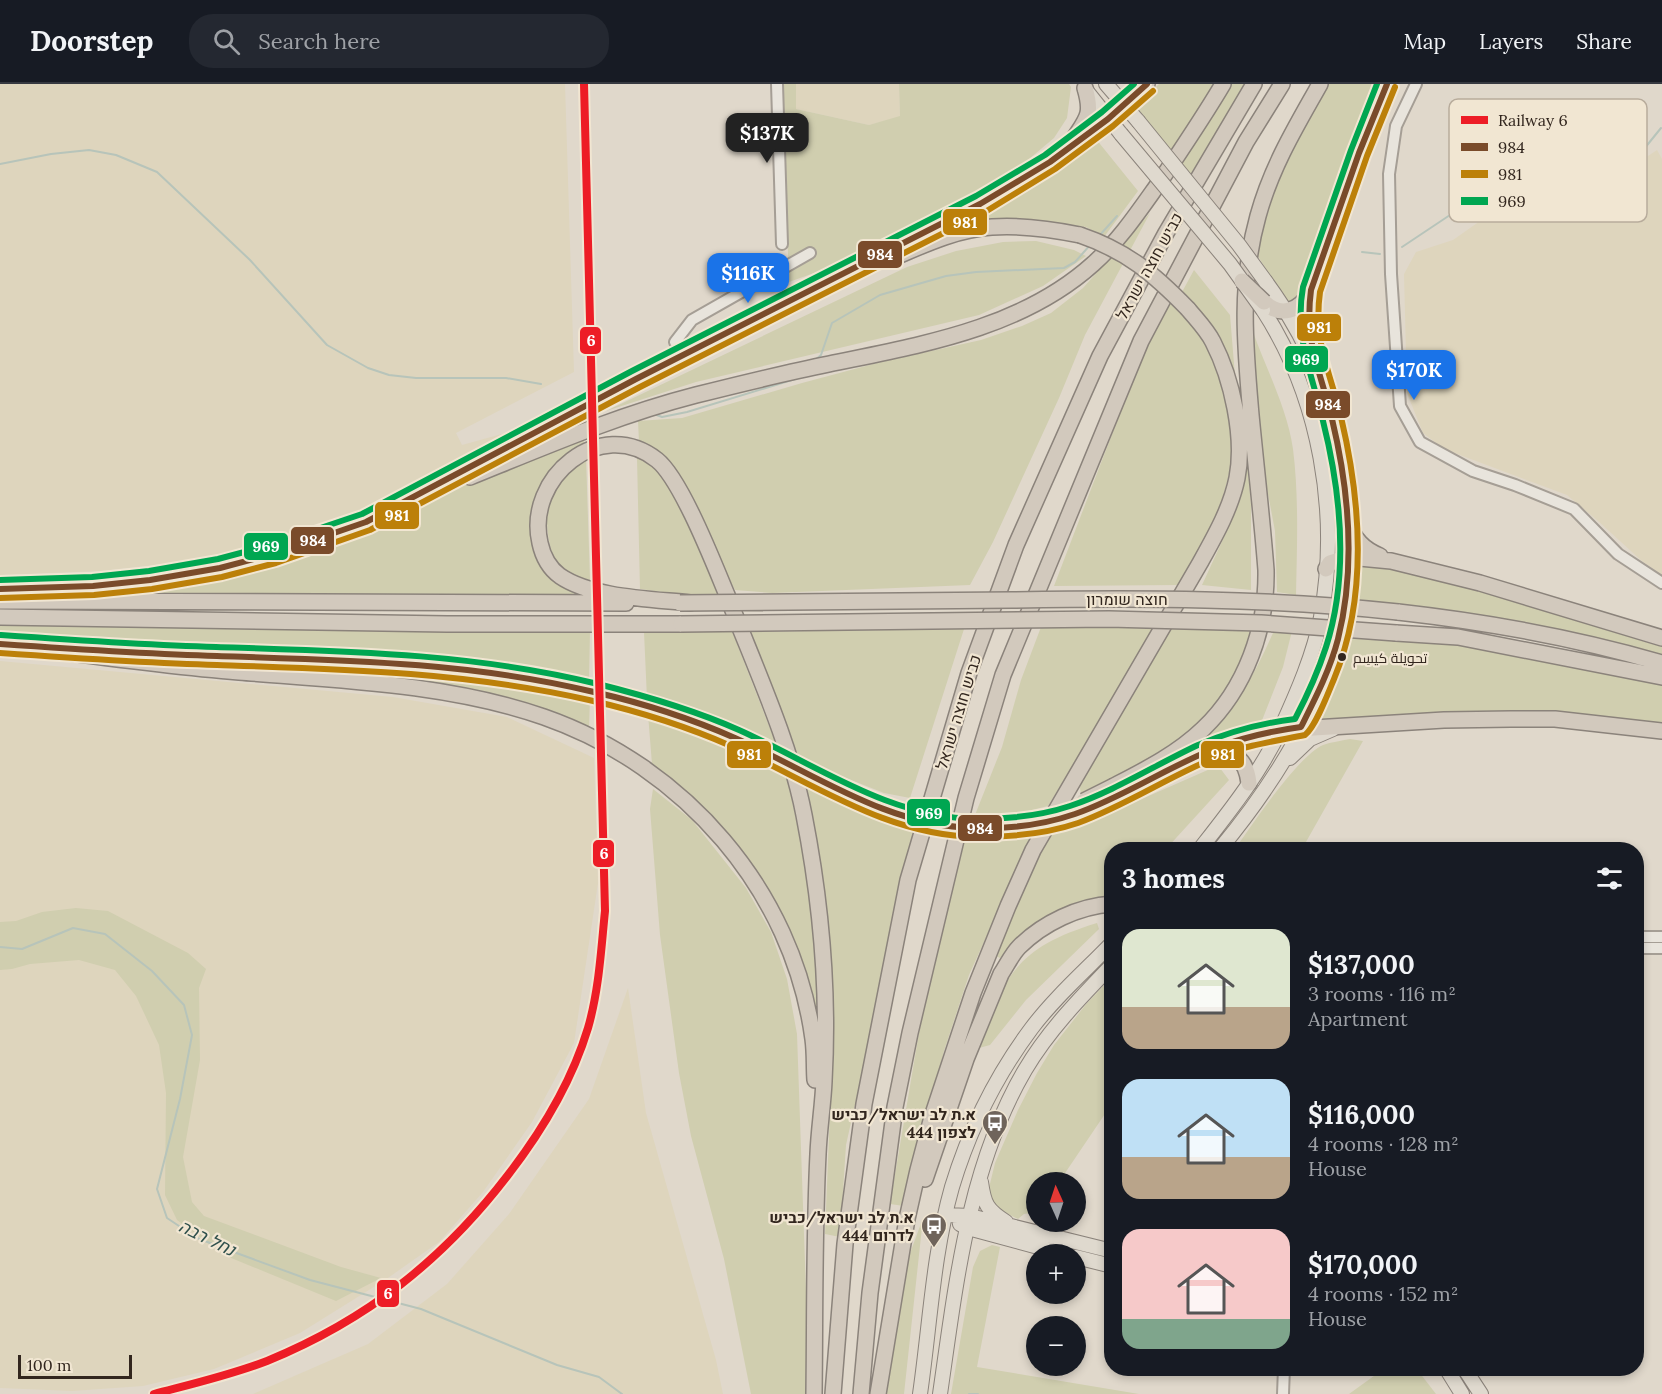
<!DOCTYPE html>
<html lang="en">
<head>
<meta charset="utf-8">
<style>
  :root { --surface:#171b24; --page:#242831; --text:#f1f3f6; --muted:#9ea1a6; --line:#363941; --accent:#1a73e8 }
  body { margin:0; font-family:Lora,Cairo,Heebo,serif; background:var(--page); color:var(--text); height:100vh; display:flex; flex-direction:column; font-size:22px; white-space:nowrap }
  * { box-sizing:border-box; margin:0 }
  p { font-size:20px; color:var(--muted) }
  .icon { flex:none; width:33px; height:33px; fill:none; stroke:currentColor; stroke-width:2; stroke-linecap:round; stroke-linejoin:round }
  .map { position:relative; flex:1; overflow:hidden }
  .drawer { position:absolute; left:1104px; top:758px; width:540px; height:534px; display:flex; flex-direction:column; background:var(--surface); border-radius:24px; box-shadow:0 3px 9px #0003 }
  .drawer>* { flex:none }
  .needle { width:39px; rotate:357deg }
  .tools { position:absolute; left:1026px; top:1088px; display:grid; gap:12px }
  .tools a { display:grid; place-items:center; width:60px; height:60px; border-radius:50%; background:var(--surface); box-shadow:0 3px 9px #0003; font-size:30px }
  .scale { position:absolute; left:18px; bottom:15px; width:114px; box-sizing:border-box; padding-left:6px; border:3px solid #32261e; border-top:0; font-size:16px; line-height:21px; white-space:nowrap; color:#32261e; -webkit-text-stroke:4px #f1e6d2; paint-order:stroke }
  .price { position:absolute; translate:-50% -51px; padding:0 14px; border-radius:12px; background:var(--accent); color:#fff; font-size:20px; line-height:39px; filter:drop-shadow(0 2px 3px #0008) }
  .price::after { content:''; position:absolute; left:50%; top:36px; width:18px; height:14px; margin-left:-9px; background:inherit; clip-path:polygon(0 0,100% 0,50% 100%) }
  .price.active { background:#222; color:#fff }
  ul { padding:0; list-style:none }
  li { display:flex; align-items:center; gap:18px; height:150px; padding:0 18px }
  li span { display:grid; place-items:center; flex:none; width:168px; height:120px; border-radius:18px; color:#555 }
  li>.icon { margin-inline-start:auto }
  span .icon { width:72px; height:72px; fill:#fffc; stroke-width:1 }
  li b { font-size:26px }
  h2 { display:flex; justify-content:space-between; align-items:center; height:72px; padding:0 18px; font-size:26px }
  header { display:flex; align-items:center; gap:36px; box-sizing:border-box; height:84px; padding:0 30px; background:var(--surface); border-bottom:2px solid var(--line) }
  header strong { font-size:28px }
  nav { display:flex; gap:33px; margin-inline-start:auto; font-size:21px }
  .search { width:420px; height:54px; background:var(--page); display:flex; align-items:center; gap:15px; box-sizing:border-box; padding:0 21px; border-radius:24px; color:var(--muted); font-size:22px }
  .map>svg:first-child { display:block }
</style>
</head>
<body>
<header>
<strong>Doorstep</strong>
<div class="search"><svg class="icon" aria-label="search" viewBox="0 0 24 24"><circle cx="10" cy="10" r="6"/><path d="M15 15l6 6"/></svg>Search here</div>
<nav><a>Map</a><a>Layers</a><a>Share</a></nav>
</header>
<div class="map">
<svg width="1662" height="1310" viewBox="0 0 1662 1310">
  <rect width="100%" height="100%" fill="#e0d8cb"/>
  <path fill="#ded5bd" d="M0,0H565L574,288L456,349L462,361L538,340L407,410L317,446L217,474L101,487L0,491Z
    M796,0H899L900,33L869,41L796,25Z
    M1657,66L1662,75V491L1643,478L1598,437L1567,411L1444,365L1423,349L1407,309L1404,190L1416,168L1453,156L1490,130L1529,118L1593,114L1632,91L1645,74Z
    M0,577L393,613L507,633L594,674L598,799L574,959L532,1038L483,1108L439,1158L385,1196L300,1249L214,1285L143,1302L72,1307L0,1304Z
    M628,904L646,1029L716,1276L723,1310H253L368,1260L447,1200L509,1130L589,1015Z"/>
  <path fill="#d0ceaf" d="M782,0H796V25L869,41L900,32L899,0H1069L1071,3L1067,34L1054,54L1009,92L864,171L789,198Z
    M1159,0H1248L1191,95L1133,25Z
    M1328,0H1378L1308,205L1292,218L1285,216L1256,169L1276,98Z
    M1096,55L1138,107L1104,153L1086,143L1015,135L988,137L906,161Z
    M1150,129L1085,251L1059,314L993,458L970,501L772,509L735,506L706,452L687,408L668,377L639,358L638,337L682,334L802,299L877,279L981,256L1022,242L1051,229L1083,204Z
    M1036,157L1074,166L1086,172L1043,202L979,231L696,298L606,327L907,183L956,167L1003,158Z
    M1194,186L1230,231L1236,304L1219,254L1182,208Z
    M1168,216C1176,224 1185,231 1192,239C1203,251 1210,268 1216,283C1231,323 1238,364 1225,405C1215,440 1197,470 1180,501L1054,502L1148,256Z
    M1253,248C1267,287 1287,324 1293,365C1299,413 1297,463 1296,511L1277,508L1275,447L1262,378L1256,337Z
    M583,334L584,361C576,366 566,370 560,376C543,391 520,435 534,456C546,474 567,492 582,508L575,513L0,510L148,502L207,495L286,474L350,453Z
    M586,373L590,496C579,493 564,490 557,480C548,466 544,430 549,415C555,398 572,384 586,373Z
    M637,374C641,375 646,376 650,379C675,397 707,480 721,510L692,512L640,505Z
    M1247,376L1251,421V506L1202,501L1236,427Z
    M1355,478L1432,492L1662,563V573L1353,517Z
    M0,539L590,547L589,597L562,596L369,573L0,550Z
    M1159,540L1048,722L1020,729L973,736L1002,663L1021,596L1041,543Z
    M1172,541L1255,547C1247,567 1238,591 1224,609C1190,656 1132,687 1081,710L1079,698Z
    M964,545L910,714L884,709L793,673L746,548Z
    M732,547L780,670L683,628L647,615L644,548Z
    M1292,547L1283,583L1259,644L1204,662L1197,655C1237,622 1252,596 1273,549Z
    M1345,552L1454,558L1662,599V641L1308,640L1343,566Z
    M229,579L391,586L459,591L590,614L589,645L481,609Z
    M648,630L740,666L786,688L808,793L821,933H813C806,907 801,879 791,854C764,783 708,728 652,680Z
    M1350,655L1363,657L1302,765H1235C1253,740 1297,673 1323,661C1331,658 1341,657 1350,655Z
    M1220,684L1229,696L1166,765H1112L1111,816L1014,859L1000,874L994,871L1049,751L1119,725L1210,685Z
    M801,696L862,723L885,735L916,746L846,1061L840,1153L825,1150L832,977L819,779L812,733Z
    M653,705L692,736L746,804L771,848L787,895L797,950L807,1236L806,1310H751L724,1175L691,1052L679,989L660,851L650,725Z
    M1040,747L1003,816L969,891L944,967L904,1122L890,1120L920,943L964,752Z
    M76,824L108,827L188,869L206,885L199,904L200,976L183,1073L192,1118L204,1132L341,1183L381,1194L336,1217L224,1171L177,1136L165,1111L166,1009L159,961L136,912L115,886L79,876L30,880L12,885L0,886V838L16,837L42,828Z
    M1097,839L1099,845L1026,916L990,961L979,964C1004,889 1019,863 1097,839Z
    M1111,894V1021L1059,1098H1036V1128L1024,1130L1018,1135L994,1123L988,1108L995,1079L1018,1026L1037,989L1054,961L1087,919Z
    M923,1134L904,1310H885L896,1232L909,1172Z
    M992,1161L1000,1163L977,1283L1139,1310H951L973,1183L980,1167Z
    M1385,1284H1416L1436,1310H1349Z"/>
  <g fill="none" stroke-linecap="round" stroke-linejoin="round">
    <path stroke="#b7c4ba" stroke-width="2" d="M0,80L51,70L89,66L116,71L157,88L250,176L327,261L368,284L389,291L416,294H506L541,300
      M1099,152L1117,132
      M1402,163L1489,105L1580,100L1631,81L1661,44
      M1362,168L1380,170
      M814,277L821,271L832,239L880,211L946,192L976,188L1064,184L1075,178L1091,160
      M654,330L662,333L687,328L795,295
      M0,863L22,865L73,844L105,850L152,887L184,921L192,951L180,1015L157,1105L167,1134L197,1154L231,1167L310,1196L421,1225L557,1281L599,1293L622,1310
      M969,1310H978"/>
    <defs>
      <path id="minor" d="M777,0L782,160
        M1416,0L1396,42L1389,90L1391,190L1400,322L1420,358L1473,387L1515,401L1574,425L1618,470L1662,499
        M675,258L692,236L810,169
        M1636,853H1662
        M1636,864H1662
        M1283,1310L1284,1284"/>
      <path id="major" d="M1106,0L1138,37
        M1085,5L1121,50
        M1290,674L1310,655L1333,645
        M1200,765C1229,728 1261,688 1281,644C1297,609 1314,570 1321,533C1340,429 1320,314 1263,226
        M1220,765C1287,684 1349,580 1349,471C1349,442 1345,414 1341,385C1330,310 1311,260 1266,198
        M981,1098C984,1120 987,1126 1006,1138
        M946,1131L970,1132L1112,1167
        M960,1140L968,1144L1064,1170
        M1076,1173L1112,1182
        M1446,1284L1462,1310
        M1464,1284L1481,1310
        M920,1310C930,1241 933,1170 952,1103C969,1047 996,992 1031,945C1054,914 1085,887 1112,859
        M940,1310C956,1200 968,1083 1025,986C1048,947 1080,914 1112,881"/>
      <path id="highway" d="M1073,56C1087,34 1093,31 1085,4
        M886,177C919,163 955,145 992,143C1022,141 1051,145 1080,151
        M1264,218C1280,234 1300,227 1310,208
        M1313,277L1307,244L1311,206L1359,69L1387,0
        M470,393C544,363 618,331 696,311C740,300 784,289 829,280C920,261 1021,245 1093,180C1119,157 1139,127 1159,99C1181,66 1203,34 1223,0
        M1348,438C1354,455 1363,465 1380,472
        M1326,485L1330,479L1349,473L1391,477L1480,499L1662,554
        M0,505L93,502L150,496L220,484L273,470L366,438L636,295L980,120L1050,78L1108,35L1147,0
        M0,517L626,519
        M690,519C652,515 592,514 560,492C549,484 543,473 540,459C525,394 600,331 657,376C681,395 714,480 727,511C754,581 790,658 804,731C821,818 829,909 824,997C823,1021 819,1045 818,1070C814,1150 815,1230 814,1310
        M1398,528C1487,538 1576,554 1662,579
        M0,533L447,540H681
        M1396,549L1458,553L1662,593
        M10,561C86,571 163,582 239,588C338,596 450,600 544,633C684,682 793,806 813,955C815,969 814,983 815,996
        M147,569C192,572 238,571 283,573C438,581 586,594 732,653
        M1209,670C1233,667 1246,673 1249,699
        M1114,702C1145,686 1177,670 1203,645C1246,604 1267,544 1266,486C1262,434 1256,383 1251,331C1245,262 1239,200 1258,132C1271,84 1296,42 1320,0
        M1118,712L1205,668L1250,653L1281,646L1444,636L1511,635H1555L1662,647
        M925,1095L966,975L1001,890C1007,881 1012,870 1019,863C1043,839 1079,822 1112,820
        M833,1310L845,1160L864,1020L908,796L969,589L1016,461L1100,272L1166,149L1254,0
        M861,1310L870,1209L895,1023L910,949L966,714L1003,591L1141,257L1246,58L1282,0
        M878,1310L907,1135L918,1086L932,1033L973,909L1008,822L1033,766L1200,479C1215,452 1231,424 1237,394C1245,353 1232,295 1213,258C1207,246 1197,236 1188,225"/>
    </defs>
    <use href="#minor" stroke="#a59e95" stroke-width="14"/>
    <use href="#major" stroke="#8b837b" stroke-width="16"/>
    <use href="#highway" stroke="#8b837b" stroke-width="18"/>
    <use href="#minor" stroke="#e8e4dc" stroke-width="10"/>
    <use href="#major" stroke="#dfd9ce" stroke-width="14"/>
    <use href="#highway" stroke="#d2c9bd" stroke-width="15"/>
    <defs>
      <path id="major-bridge" d="M1138,37L1239,161L1266,198
        M1121,50L1230,180L1263,226"/>
      <path id="highway-bridge" d="M1080,151C1127,167 1154,190 1188,225
        M1242,197L1264,218
        M680,519C791,519 902,517 1012,516C1141,514 1270,514 1398,528
        M681,540L1109,535L1261,539L1396,549
        M732,653C782,674 828,705 879,725C956,756 1045,748 1118,712
        M1084,717L1114,702"/>
    </defs>
    <use href="#major-bridge" stroke="#8b837b" stroke-width="16" stroke-linecap="butt"/>
    <use href="#highway-bridge" stroke="#8b837b" stroke-width="18" stroke-linecap="butt"/>
    <use href="#major-bridge" stroke="#dfd9ce" stroke-width="14"/>
    <use href="#highway-bridge" stroke="#d2c9bd" stroke-width="15"/>
    <defs>
      <path id="bus-1" d="M0,505L93,502L150,496L220,484L273,470L366,438L636,295L980,120L1050,78L1108,35L1147,0
        M0,560C72,565 144,570 217,572C343,576 470,578 594,608C642,619 690,634 735,654C814,689 886,742 974,744C1008,745 1043,741 1075,730C1124,713 1167,683 1216,664C1243,653 1272,647 1301,643C1315,615 1330,586 1338,555C1356,483 1349,406 1332,335C1320,285 1304,259 1311,206L1359,69L1387,0"/>
      <path id="bus-2" d="M0,514L94,511L152,505L222,493L276,479L370,446L640,303L985,128L1055,85L1113,42L1153,7
        M0,569C72,574 145,579 217,581C342,585 466,588 589,616C637,627 686,642 731,662C812,698 886,752 977,753C1011,753 1046,750 1078,739C1127,721 1171,691 1219,672C1247,661 1276,657 1305,651C1316,642 1328,609 1334,595C1368,513 1361,418 1341,333C1330,287 1313,258 1320,208L1367,72L1395,3"/>
      <path id="bus-3" d="M0,496L92,493L149,487L218,475L270,461L362,430L632,287L976,112L1045,71L1102,28L1134,0
        M1,551C72,556 144,561 216,563C344,567 473,569 598,600C646,612 694,626 739,646C817,681 889,734 977,735C1008,735 1040,732 1070,722C1115,707 1155,681 1198,661C1229,648 1262,639 1295,635C1307,612 1318,588 1326,563C1349,491 1341,409 1323,337C1312,289 1294,254 1303,203L1351,66L1377,0"/>
    </defs>
    <use href="#bus-1" stroke="#f1e6d2" stroke-width="10"/>
    <use href="#bus-2" stroke="#f1e6d2" stroke-width="10"/>
    <use href="#bus-3" stroke="#f1e6d2" stroke-width="10"/>
    <use href="#bus-1" stroke="#7a4b2a" stroke-width="6"/>
    <use href="#bus-2" stroke="#bc8009" stroke-width="6"/>
    <use href="#bus-3" stroke="#00a651" stroke-width="6"/>
    <defs>
      <path id="rail-1" d="M154,1310C192,1300 231,1291 267,1277C367,1236 443,1176 508,1091C542,1047 572,997 588,944C599,906 601,866 605,827L584,0"/>
    </defs>
    <use href="#rail-1" stroke="#f1e6d2" stroke-width="12"/>
    <use href="#rail-1" stroke="#ed1d26" stroke-width="8"/>
  </g>
  <defs>
    <symbol id="bus-pin" viewBox="-11 -11 22 30"><path d="M0 17L-7.5 6A9.5 9.5 0 1 1 7.5 6Z" fill="#6f645b" stroke="#f1e6d2"/><path d="M-5-6H5V4H4V6H2V4H-2V6H-4V4H-5ZM-3.5-4V0h7V-4ZM-3.5 1.2v1.5H-2V1.2ZM2 1.2v1.5H3.5V1.2Z" fill="#fff"/></symbol>
  </defs>
  <g fill-rule="evenodd">
    <use href="#bus-pin" x="980" y="1024" width="30" height="40"/>
    <use href="#bus-pin" x="919" y="1127" width="30" height="40"/>
  </g>
  <circle fill="#32261e" stroke="#f1e6d2" stroke-width="2" cx="1342" cy="573" r="5"/>
  <g text-anchor="middle" stroke-width="4.5" stroke-linejoin="round" paint-order="stroke">
    <g font-size="14" fill="#32261e" stroke="#f1e6d2" text-anchor="start">
      <text x="1353" y="579">تحويلة كيسِم</text>
    </g>
    <g font-size="16" fill="#32261e" stroke="#f1e6d2">
      <text transform="translate(1149 182) rotate(-61)" y="6">כביש חוצה ישראל</text>
      <text x="1127" y="521">חוצה שומרון</text>
      <text transform="translate(958 628) rotate(-73)" y="6">כביש חוצה ישראל</text>
    </g>
    <g font-size="16" font-weight="bold" fill="#32261e" stroke="#f1e6d2" text-anchor="end">
      <text x="976" y="1036">א.ת לב ישראל/כביש<tspan x="976" dy="18">444 לצפון</tspan></text>
      <text x="914" y="1139">א.ת לב ישראל/כביש<tspan x="914" dy="18">444 לדרום</tspan></text>
    </g>
    <g font-size="18" font-style="italic" fill="#2f504c" stroke="#f1e6d2">
      <text transform="translate(207 1154) rotate(26)" y="6">נחל רבה</text>
    </g>
  </g>
  <rect x="1449" y="15" width="198" height="123" rx="9" fill="#f1e6d2" stroke="#b8ac9c" stroke-width="1.5"/>
  <rect x="1461" y="32" width="27" height="8" fill="#ed1d26"/>
  <rect x="1461" y="59" width="27" height="8" fill="#7a4b2a"/>
  <rect x="1461" y="86" width="27" height="8" fill="#bc8009"/>
  <rect x="1461" y="113" width="27" height="8" fill="#00a651"/>
  <g font-size="16" fill="#32261e">
    <text x="1498" y="42">Railway 6</text>
    <text x="1498" y="69">984</text>
    <text x="1498" y="96">981</text>
    <text x="1498" y="123">969</text>
  </g>
  <g stroke="#f1e6d2" stroke-width="2">
    <rect x="942" y="124" width="46" height="28" rx="6" fill="#bc8009"/>
    <rect x="857" y="156" width="46" height="29" rx="6" fill="#7a4b2a"/>
    <rect x="1296" y="229" width="46" height="29" rx="6" fill="#bc8009"/>
    <rect x="579" y="242" width="23" height="29" rx="6" fill="#ed1d26"/>
    <rect x="1284" y="261" width="45" height="28" rx="6" fill="#00a651"/>
    <rect x="1305" y="306" width="46" height="29" rx="6" fill="#7a4b2a"/>
    <rect x="374" y="417" width="46" height="29" rx="6" fill="#bc8009"/>
    <rect x="290" y="442" width="45" height="29" rx="6" fill="#7a4b2a"/>
    <rect x="243" y="448" width="46" height="29" rx="6" fill="#00a651"/>
    <rect x="726" y="656" width="46" height="29" rx="6" fill="#bc8009"/>
    <rect x="1200" y="656" width="45" height="29" rx="6" fill="#bc8009"/>
    <rect x="906" y="714" width="45" height="29" rx="6" fill="#00a651"/>
    <rect x="957" y="730" width="46" height="28" rx="6" fill="#7a4b2a"/>
    <rect x="592" y="755" width="23" height="29" rx="6" fill="#ed1d26"/>
    <rect x="376" y="1195" width="24" height="29" rx="6" fill="#ed1d26"/>
  </g>
  <g font-size="16" text-anchor="middle" font-weight="bold" fill="#fff">
    <text x="965" y="144">981</text>
    <text x="880" y="176">984</text>
    <text x="1319" y="249">981</text>
    <text x="591" y="262">6</text>
    <text x="1306" y="281">969</text>
    <text x="1328" y="326">984</text>
    <text x="397" y="437">981</text>
    <text x="313" y="462">984</text>
    <text x="266" y="468">969</text>
    <text x="749" y="676">981</text>
    <text x="1223" y="676">981</text>
    <text x="929" y="735">969</text>
    <text x="980" y="750">984</text>
    <text x="604" y="775">6</text>
    <text x="388" y="1215">6</text>
  </g>
</svg>
<div class="tools">
<a><svg class="needle" viewBox="-14 -14 28 28"><path d="M0-13l5 13h-10z" fill="#e53935"/><path d="M0 13l5-13h-10z" fill="#9ea1a6"/></svg></a>
<a>+</a>
<a>−</a>
</div>
<div class="scale">100 m</div>
<b class="price active" style="left:767px;top:80px">$137K</b>
<b class="price" style="left:748px;top:220px">$116K</b>
<b class="price" style="left:1414px;top:317px">$170K</b>
<section class="drawer">
<h2>3 homes<svg class="icon" aria-label="filters" viewBox="0 0 24 24"><path d="M4 7h16M4 17h16"/><circle cx="9" cy="7" r="2"/><circle cx="15" cy="17" r="2"/></svg></h2>
<ul>
<li><span style="background:linear-gradient(#dfe7d0 65%,#b9a48a 0)"><svg class="icon" aria-label="home" viewBox="0 0 24 24"><path d="M3 11l9-7 9 7M6 9v11h12V9"/></svg></span><div><b>$137,000</b><p>3 rooms · 116 m²</p><p>Apartment</p></div></li>
<li><span style="background:linear-gradient(#bfe0f5 65%,#b9a48a 0)"><svg class="icon" aria-label="home" viewBox="0 0 24 24"><path d="M3 11l9-7 9 7M6 9v11h12V9"/></svg></span><div><b>$116,000</b><p>4 rooms · 128 m²</p><p>House</p></div></li>
<li><span style="background:linear-gradient(#f6c9c9 75%,#7fa58c 0)"><svg class="icon" aria-label="home" viewBox="0 0 24 24"><path d="M3 11l9-7 9 7M6 9v11h12V9"/></svg></span><div><b>$170,000</b><p>4 rooms · 152 m²</p><p>House</p></div></li>
</ul>
</section>
</div>
</body>
</html>
